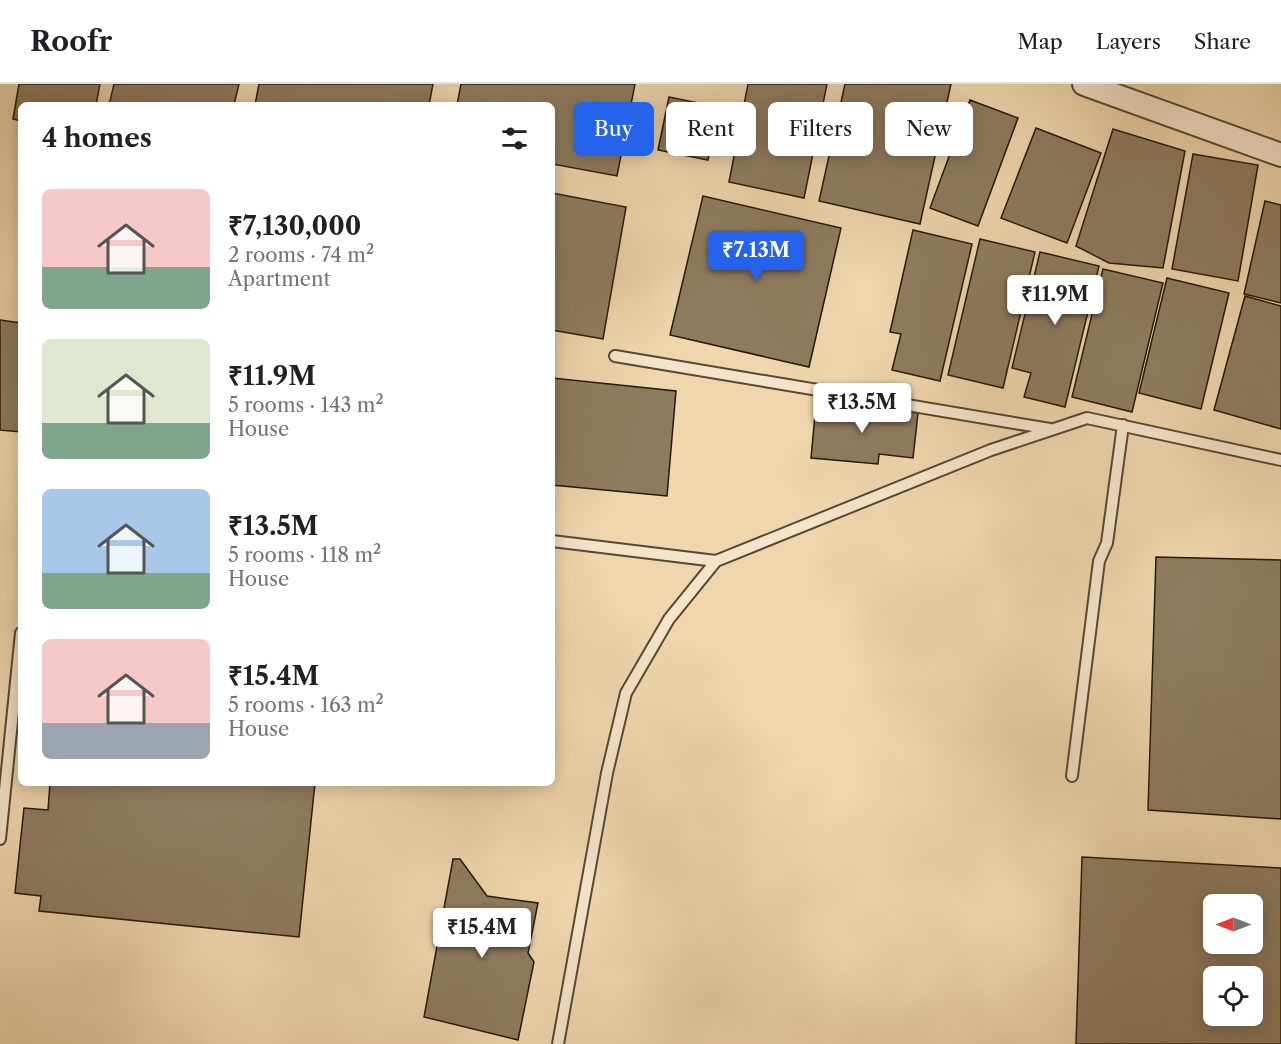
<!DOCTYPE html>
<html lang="en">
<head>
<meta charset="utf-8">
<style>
  :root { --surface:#fff; --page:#f6f6f6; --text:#202124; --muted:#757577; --line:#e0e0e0; --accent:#2563eb }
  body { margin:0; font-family:"Libre Caslon Text",serif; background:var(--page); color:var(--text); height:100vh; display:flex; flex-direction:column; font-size:22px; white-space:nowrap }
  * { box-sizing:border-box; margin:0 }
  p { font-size:20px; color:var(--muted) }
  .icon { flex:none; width:33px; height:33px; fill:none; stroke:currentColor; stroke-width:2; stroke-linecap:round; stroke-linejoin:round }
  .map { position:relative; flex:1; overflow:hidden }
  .panel { position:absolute; left:18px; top:18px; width:537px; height:684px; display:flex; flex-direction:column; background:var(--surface); border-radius:9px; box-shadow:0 3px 15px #0003 }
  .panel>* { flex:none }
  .top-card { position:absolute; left:573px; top:18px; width:570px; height:54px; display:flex; gap:12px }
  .needle { width:39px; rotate:270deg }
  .tools { position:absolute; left:1203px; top:810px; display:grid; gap:12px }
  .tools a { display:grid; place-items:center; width:60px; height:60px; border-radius:9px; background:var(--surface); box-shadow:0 3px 15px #0003; font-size:30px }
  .price { position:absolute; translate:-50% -51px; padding:0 14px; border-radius:6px; background:#fff; color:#222; font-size:20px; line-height:39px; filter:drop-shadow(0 2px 3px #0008) }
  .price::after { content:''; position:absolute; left:50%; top:36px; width:18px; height:14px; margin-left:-9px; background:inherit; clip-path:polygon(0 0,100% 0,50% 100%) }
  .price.on { background:var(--accent); color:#fff }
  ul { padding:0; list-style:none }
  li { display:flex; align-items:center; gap:18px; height:150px; padding:0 24px }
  li span { display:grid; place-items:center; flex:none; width:168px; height:120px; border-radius:9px; color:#555 }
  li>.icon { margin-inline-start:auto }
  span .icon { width:72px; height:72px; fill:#fffc; stroke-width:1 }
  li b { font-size:26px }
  h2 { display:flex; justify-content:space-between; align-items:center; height:72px; padding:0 24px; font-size:26px }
  .chip { padding:0 21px; border-radius:9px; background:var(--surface); box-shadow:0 3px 15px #0003; font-size:21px; line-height:54px }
  .chip.on { background:var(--accent); color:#fff }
  header { display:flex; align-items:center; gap:36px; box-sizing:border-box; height:84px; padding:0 30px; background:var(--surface); border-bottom:2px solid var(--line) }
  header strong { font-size:28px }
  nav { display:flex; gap:33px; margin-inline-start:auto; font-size:21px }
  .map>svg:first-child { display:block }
</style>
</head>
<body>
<header>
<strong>Roofr</strong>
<nav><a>Map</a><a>Layers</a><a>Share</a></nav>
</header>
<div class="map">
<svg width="1281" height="960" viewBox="0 0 1281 960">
  <rect width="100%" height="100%" fill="#efd6ad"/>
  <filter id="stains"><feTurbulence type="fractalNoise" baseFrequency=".00333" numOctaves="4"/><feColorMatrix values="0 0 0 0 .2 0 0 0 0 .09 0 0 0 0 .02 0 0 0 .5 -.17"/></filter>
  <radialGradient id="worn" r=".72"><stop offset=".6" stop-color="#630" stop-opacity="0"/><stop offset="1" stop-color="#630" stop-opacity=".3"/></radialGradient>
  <path fill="#8e7b5f" stroke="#24190a" stroke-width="1.5" fill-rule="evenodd" d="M19,0H100L96,21H21V37L13,35Z
    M114,0H239L234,21H109Z
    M259,0H433L429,21H255Z
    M461,0H635L617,92L552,80V21H457Z
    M748,0H827L804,114L729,98Z
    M845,0H951L920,140L819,117Z
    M669,13L718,23L708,76L658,66Z
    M970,16L1018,34L978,142L930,124Z
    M1036,44L1101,69L1067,159L1001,134Z
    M1113,45L1185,67L1163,184L1109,179L1076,162Z
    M1193,70L1258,81L1238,197L1172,185Z
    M552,109L626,123L603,255L552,246Z
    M703,112L841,144L809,283L670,251Z
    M1265,117L1281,121V219L1244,210Z
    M913,146L972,160L940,297L892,286L901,250L890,248Z
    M980,155L1035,168L1003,304L948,291Z
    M1040,168L1099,182L1065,323L1024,313L1031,289L1012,284Z
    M1103,185L1163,199L1132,328L1072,313Z
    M1167,194L1229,209L1201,325L1139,309Z
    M1245,212L1281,222V345L1214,326Z
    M0,236L21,239V348L0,346Z
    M552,294L676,307L667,412L552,401Z
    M816,320L918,329L913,374L879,370L878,380L811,374Z
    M1156,473L1281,476V735L1148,726Z
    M50,699H315L299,853L39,827L41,812L15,809L24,724L48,726Z
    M1082,773L1281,784V960H1076ZM1214,820H1252V860H1214ZM1214,892H1252V932H1214Z
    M453,775H460L487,812L538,819L528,869L534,878L518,956L424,933Z"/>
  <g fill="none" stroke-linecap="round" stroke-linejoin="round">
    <defs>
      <path id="service" d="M615,272L1050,345
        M552,457L716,477
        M1072,692L1099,477L1107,459L1123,341
        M0,755L21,549
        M558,960L607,689L626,609L669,535L716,477L991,366L1087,334L1281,376"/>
      <path id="minor" d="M1084,0L1281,71"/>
    </defs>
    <use href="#service" stroke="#574833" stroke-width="14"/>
    <use href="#minor" stroke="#574833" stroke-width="26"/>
    <use href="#service" stroke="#f5e4ca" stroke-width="10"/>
    <use href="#minor" stroke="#f5e4ca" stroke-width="22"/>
  </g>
  <rect width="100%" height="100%" filter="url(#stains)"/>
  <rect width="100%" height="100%" fill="url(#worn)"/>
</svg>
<div class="tools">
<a><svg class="needle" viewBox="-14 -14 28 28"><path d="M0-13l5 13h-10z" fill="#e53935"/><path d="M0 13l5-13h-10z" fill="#757577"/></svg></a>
<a><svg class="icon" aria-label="locate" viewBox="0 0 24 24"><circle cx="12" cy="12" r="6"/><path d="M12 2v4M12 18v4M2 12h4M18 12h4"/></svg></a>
</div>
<b class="price on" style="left:756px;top:198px">₹7.13M</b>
<b class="price" style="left:1055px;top:242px">₹11.9M</b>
<b class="price" style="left:862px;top:350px">₹13.5M</b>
<b class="price" style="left:482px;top:875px">₹15.4M</b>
<div class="top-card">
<a class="chip on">Buy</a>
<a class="chip">Rent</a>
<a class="chip">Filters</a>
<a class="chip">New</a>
</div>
<section class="panel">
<h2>4 homes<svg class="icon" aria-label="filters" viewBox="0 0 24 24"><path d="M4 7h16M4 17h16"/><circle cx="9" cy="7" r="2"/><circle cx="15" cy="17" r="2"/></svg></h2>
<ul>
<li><span style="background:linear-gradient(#f6c9c9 65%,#7fa58c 0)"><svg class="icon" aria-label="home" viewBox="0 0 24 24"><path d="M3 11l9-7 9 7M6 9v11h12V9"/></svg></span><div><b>₹7,130,000</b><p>2 rooms · 74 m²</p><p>Apartment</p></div></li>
<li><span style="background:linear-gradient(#dfe7d0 70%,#7fa58c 0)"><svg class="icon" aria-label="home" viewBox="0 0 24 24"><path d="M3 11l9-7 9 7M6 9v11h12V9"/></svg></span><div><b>₹11.9M</b><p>5 rooms · 143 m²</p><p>House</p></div></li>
<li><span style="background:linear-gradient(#a9c7e8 70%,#7fa58c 0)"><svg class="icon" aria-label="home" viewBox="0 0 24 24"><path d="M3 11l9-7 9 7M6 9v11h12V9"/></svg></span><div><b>₹13.5M</b><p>5 rooms · 118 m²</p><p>House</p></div></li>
<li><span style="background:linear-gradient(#f6c9c9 70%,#9aa5b1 0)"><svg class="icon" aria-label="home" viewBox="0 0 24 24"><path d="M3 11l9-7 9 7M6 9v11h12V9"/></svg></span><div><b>₹15.4M</b><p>5 rooms · 163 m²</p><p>House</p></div></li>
</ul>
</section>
</div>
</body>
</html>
